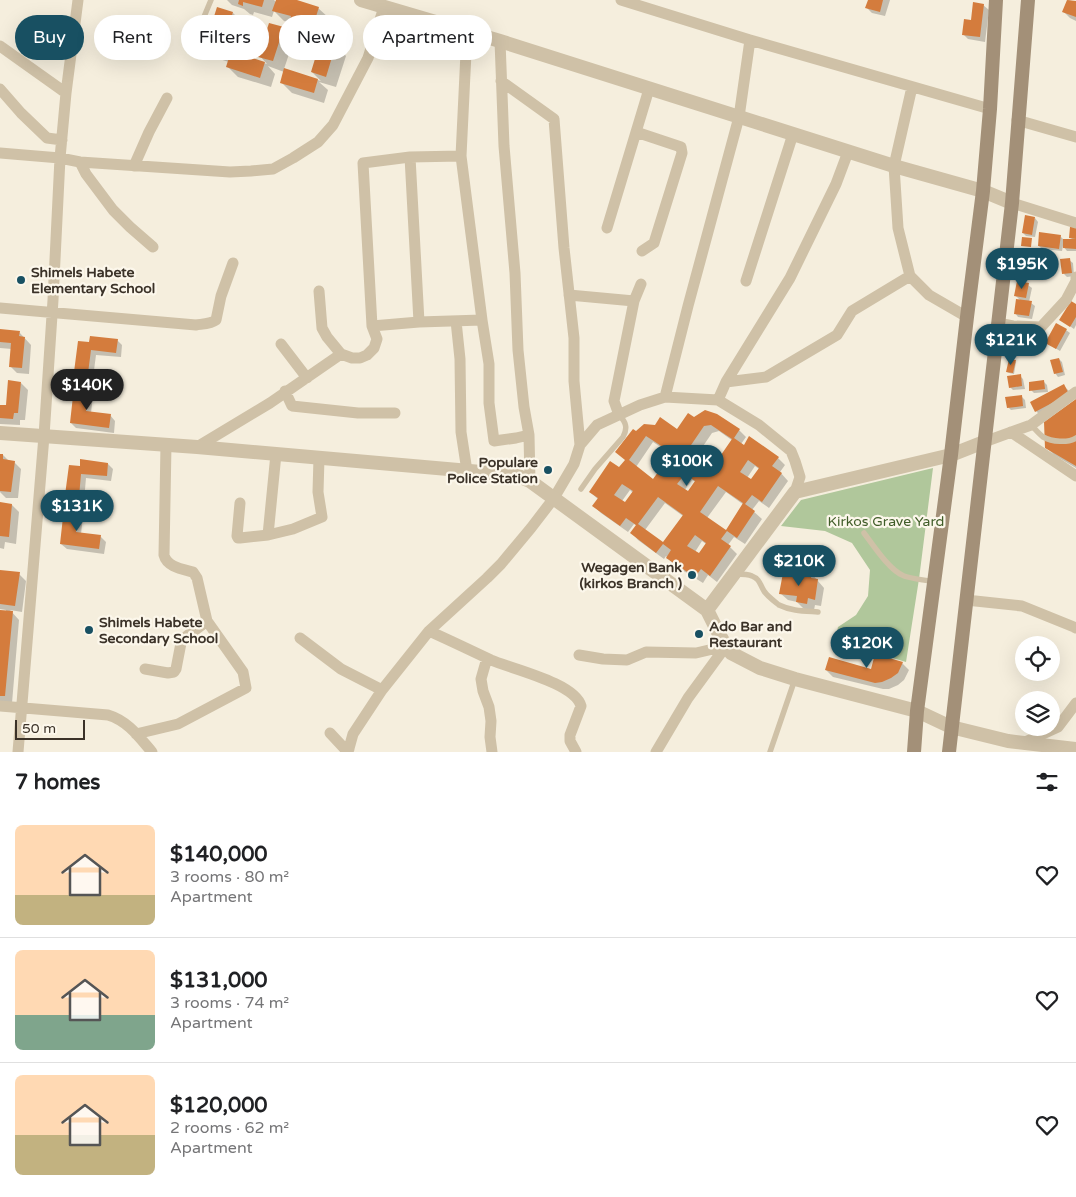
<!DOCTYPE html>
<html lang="en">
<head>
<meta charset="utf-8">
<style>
  :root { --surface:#fff; --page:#f6f6f6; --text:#202124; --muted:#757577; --line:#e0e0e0; --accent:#185062 }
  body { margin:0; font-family:"Varela Round",sans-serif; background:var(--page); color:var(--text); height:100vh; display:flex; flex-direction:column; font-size:19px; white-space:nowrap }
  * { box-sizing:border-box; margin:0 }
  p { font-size:16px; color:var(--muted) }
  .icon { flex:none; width:28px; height:28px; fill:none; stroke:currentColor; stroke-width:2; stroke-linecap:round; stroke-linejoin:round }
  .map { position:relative; height:752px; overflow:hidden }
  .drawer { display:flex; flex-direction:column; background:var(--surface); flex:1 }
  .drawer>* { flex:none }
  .guide { position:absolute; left:15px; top:15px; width:500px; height:45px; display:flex; gap:10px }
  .controls { position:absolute; left:1015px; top:636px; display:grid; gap:10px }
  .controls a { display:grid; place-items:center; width:45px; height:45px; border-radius:50%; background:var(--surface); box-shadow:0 5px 20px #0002; font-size:25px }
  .scale { position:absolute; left:15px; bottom:12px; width:70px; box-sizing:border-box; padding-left:5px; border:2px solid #3b3228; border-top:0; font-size:14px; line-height:18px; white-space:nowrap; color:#3b3228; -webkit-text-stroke:4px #fcf7eb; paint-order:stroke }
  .price { position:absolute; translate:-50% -42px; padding:0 11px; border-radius:18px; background:var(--accent); color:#fff; font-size:16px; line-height:32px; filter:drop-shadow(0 1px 2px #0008) }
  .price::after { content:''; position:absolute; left:50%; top:30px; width:15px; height:11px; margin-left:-8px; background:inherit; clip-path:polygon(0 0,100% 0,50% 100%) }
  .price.active { background:#222; color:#fff }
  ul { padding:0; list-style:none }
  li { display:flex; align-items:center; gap:15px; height:125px; padding:0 15px }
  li+li { border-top:1px solid var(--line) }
  li span { display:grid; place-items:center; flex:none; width:140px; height:100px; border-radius:8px; color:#555 }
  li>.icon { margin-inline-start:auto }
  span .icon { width:60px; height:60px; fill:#fffc; stroke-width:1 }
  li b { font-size:21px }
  h2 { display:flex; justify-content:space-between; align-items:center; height:60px; padding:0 15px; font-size:21px }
  .tag { padding:0 18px; border-radius:22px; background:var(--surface); box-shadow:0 5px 20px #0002; font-size:18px; line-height:45px }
  .tag.active { background:var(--accent); color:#fff }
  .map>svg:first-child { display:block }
</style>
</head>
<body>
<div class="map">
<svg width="1076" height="752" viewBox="0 0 1076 752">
  <rect width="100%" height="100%" fill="#f5eedd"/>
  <path fill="#b0c79b" d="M933,468L919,579L906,662L835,641L838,627L856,615L868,596L870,570L852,543L825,531L781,526L801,500Z"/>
  <path fill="#0003" fill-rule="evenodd" d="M227,0H274L276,2L277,0H292L318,8L329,18L325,33L307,28L305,31L302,30L296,25L284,21L274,11L272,17L254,12L253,15L250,14L244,9L232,5Z
    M869,0H890L885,16L872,13L867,8Z
    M1068,0L1076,2V21L1070,18L1063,11Z
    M983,5L989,10L985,42L968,39L963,34Z
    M233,13L243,23L238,39L242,43L241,45L237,44L234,54L267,64L260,56L283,28L294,39L284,69L321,81L312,72L336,45L346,56L336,87L319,82L328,90L324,103L292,93L281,82L284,72L268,66L275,74L271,87L238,77L228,67L229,62L216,58L206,48Z
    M1035,218L1038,222L1035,237L1026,236L1023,233Z
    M1076,229V251H1067L1063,246L1062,251L1042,249L1039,246L1060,236L1064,240H1073L1070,237Z
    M1031,250L1034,253L1032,278L1020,277L1017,274Z
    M1069,260L1073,263L1074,276L1067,277L1064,274Z
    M1028,285L1032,288L1029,302L1031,303L1035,306L1032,319L1018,317L1015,313L1021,301L1015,295Z
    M1076,305V325L1074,329L1061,320Z
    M1066,330L1070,333L1060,351L1050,345Z
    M0,331L19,332L31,345L29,374L17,373L10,366L12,349L0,348Z
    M1038,333L1041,336L1043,346L1027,348L1024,345Z
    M117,340L122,345L121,357L96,355L93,378L81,376L76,371L90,344Z
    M1059,359L1062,362L1065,375L1058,377L1055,373Z
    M1015,361L1016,362L1014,374L1009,373L1007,372Z
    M1020,376L1023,379L1025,389L1013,390L1010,387Z
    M1044,382L1047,385L1048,392L1034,393L1031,390Z
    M21,383L28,390L25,420H20V425L0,424V406H7Z
    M1064,386L1069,391L1041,416L1036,411Z
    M88,390L93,395L91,413L110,415L115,421L114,433L76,428L71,423Z
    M1022,397L1025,400L1026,408L1011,410L1008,407Z
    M1076,400V468L1054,455L1046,447Z
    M694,418L739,430L746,437L741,444L778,458L785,465L780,472L788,481L769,508L759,501L752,510L762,519L745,544L734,537L728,545L737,554L717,582L708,575L703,583L674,565L666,556L664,559L638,540L632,533L637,526L634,524L628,532L601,513L594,506L599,500L590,492L620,469L626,460L636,433L677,430ZM719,431L733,441L712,469L695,458L712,433ZM653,442L673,455L654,480L636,467ZM755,466L759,469L751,481L747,478ZM692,480L696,482L688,493L684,491ZM630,490L633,493L625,504L622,501ZM726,492L744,505L726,531L707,518ZM665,503L683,516L663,544L645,530ZM702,541L706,544L699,555L695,552Z
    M0,455H3L9,461L14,462L21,469L18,498H6L0,492Z
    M108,464L113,469L111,481L86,478L84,501L71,500L66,495L81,467Z
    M0,504L12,505L19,512L16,544L5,542L4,549L0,548Z
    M78,511L83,516L81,534L100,536L106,542L104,554L67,549L61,544Z
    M0,571L19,574L26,581L22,612L10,610L19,620L12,703L0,702V612H6V610L0,609Z
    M812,574L824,588L821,606L815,605L814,610L804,609L797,602L788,600L780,593L800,577Z
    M902,663L909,670L904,680L898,685L889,689H883L833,677L826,670H872Z"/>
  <path fill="#d47c3d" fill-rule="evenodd" d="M239,0H264L262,7L243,2V6L238,4Z
    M276,0H297L319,7L314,23L296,18L295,21L290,20L291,16L272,11Z
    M868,0H883L880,12L865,8Z
    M1067,0L1076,1V17L1062,12Z
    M973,2L984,4L980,37L962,35L964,19L971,20Z
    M217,7L233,12L228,30L232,31L230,36L227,34L221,53L204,48Z
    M269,23L284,27L273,61L258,57Z
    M321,39L336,44L326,77L311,72Z
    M231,51L265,62L260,78L226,67Z
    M284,68L318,79L314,93L280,83Z
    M1025,215L1035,217L1032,235L1022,233Z
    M1070,227H1076V239L1069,238Z
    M1039,232L1061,235L1059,249L1038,246Z
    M1022,237L1032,238L1031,247L1021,246Z
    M1063,239H1076V249L1063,248Z
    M1018,248L1032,249L1029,276L1016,275Z
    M1070,258L1072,273L1062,274L1060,259Z
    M1017,281L1029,283L1026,298L1014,296Z
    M1016,299L1032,301L1029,316L1014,314Z
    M1071,301L1076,304V317L1070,327L1059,320Z
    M1056,323L1067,329L1056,349L1045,343Z
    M0,329L20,331L19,336L25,337L22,368L9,367L11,343L0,342Z
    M1039,332L1040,344L1023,346L1021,334Z
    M90,336L118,339L116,353L91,350L88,373L74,372L78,341L89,342Z
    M1059,358L1063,372L1054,374L1050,360Z
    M1009,359L1016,360L1013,373L1006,372Z
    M1021,374L1022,386L1009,388L1007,376Z
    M8,380L21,382L18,413H14L13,419L0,418V405H6Z
    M1044,380L1045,389L1029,391V382Z
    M1064,384L1069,394L1035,412L1030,402Z
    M74,387L88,389L86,411L111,414L109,428L70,423Z
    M1022,395L1023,406L1007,408L1005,397Z
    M1076,399V466L1045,448L1044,422Z
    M705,410L717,414L740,429L734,438L744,445L749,436L779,457L772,466L782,473L762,502L752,495L745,504L755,511L737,538L727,531L721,539L731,546L710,576L701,569L695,577L666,558L671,550L663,544L656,553L630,533L636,525L626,518L620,526L592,506L598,498L589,492L610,461L619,467L625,460L615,452L633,429L636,431L644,424L655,425L660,417L677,429L688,413L694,417ZM711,425L732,439L712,468L687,451L704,426ZM646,436L672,453L653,479L629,460ZM748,460L759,468L751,479L740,472ZM685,474L695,481L688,491L677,484ZM622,484L633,491L625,502L614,495ZM718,486L743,503L726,530L700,512ZM658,497L683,515L663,542L638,524ZM695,535L706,543L699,553L687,546Z
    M0,454H3V459L15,461L11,492L0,491Z
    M80,459L108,463L107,476L81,474L79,497L65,495L69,465L80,466Z
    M0,502L12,504L9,537L0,536Z
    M64,508L78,510L76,532L101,535L99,549L60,544Z
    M0,570L20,572L15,606L0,604Z
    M800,571L812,573L811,578L818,579L815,600L808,598L807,604L796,602L797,596L779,594L783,573L799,576Z
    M0,610L13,611L5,696H0Z
    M875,654L903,662L898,673L891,678L882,682L875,683L825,670L829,657L871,669Z"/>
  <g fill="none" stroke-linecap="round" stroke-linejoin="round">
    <path stroke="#cfc1a7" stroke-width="5.5" d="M191,48L211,0
      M1031,425C1035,429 1039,434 1043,437C1052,442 1068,443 1076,438
      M581,489L595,469L623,437C628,428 626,422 619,415
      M864,533C873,545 890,571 904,576C913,579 925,580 935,582
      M736,574C741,574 748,574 752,576C760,579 760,585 764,591C767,596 774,601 779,605C791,611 805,611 818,612
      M770,752L795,679"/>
    <path stroke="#cfc1a7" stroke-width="11" d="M621,0L750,40L990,109
      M500,41L504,146L515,273L518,350L524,407L529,435
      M0,46L66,93
      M501,81L554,119L564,248L574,338V381L580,445
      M0,89L21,113L47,138L62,140
      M1017,120L1076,137
      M636,132L681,147L682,153L654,243L642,251
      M0,153L60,158L80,162L230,172L251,171L273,169L293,158L318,142L333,125L368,58L384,7
      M410,157L419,322
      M80,162L86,174L113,210L130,227L153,247
      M134,166L149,132L167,98
      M1012,203L1076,223
      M607,228L649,89
      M910,276L929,295L967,317
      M746,281L793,134
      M319,291L322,328L327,337L341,354L352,358H360L367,355L374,348L377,339L372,326L363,163L410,157L461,156
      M569,295L634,301
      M0,308L196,325C202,324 211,324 216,320L221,296L233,263
      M482,320L489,364V403L494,441L516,438L529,435L530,481
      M456,321L460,359L461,432L467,471
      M998,323L1013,326L1041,327L1066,300L1076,281V277
      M372,326L419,322L482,320L461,156L467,32
      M281,344L307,378
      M726,382L790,278L836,184L848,152
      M285,391L292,406L358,413H395
      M665,397L688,306L739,117L750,40
      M718,400L726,382L766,377L837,335L852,311L910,276L898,228L894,166L912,87
      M619,415L614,401L634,301L641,284
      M1011,432L1076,476
      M984,442L1031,425L1076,392
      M197,447L270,403L341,354
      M240,503L237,536L238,538H240L268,535L293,529L322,517L318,492L319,458
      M268,535L276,454
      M966,600L1022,606L1074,627L1076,628
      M429,631C449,640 470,650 491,660C512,669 575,683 581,706L570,735V741L576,752
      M300,638L341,669L382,690
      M579,655L603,659L627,660L646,652L696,653L726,646
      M487,658L481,679L483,691L489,707L491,721L490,737L492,752
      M145,669L168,673L174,672L176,669L181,643L183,639L207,621L197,578L193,572C182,569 167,567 164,555L166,445
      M0,706L108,715C128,721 139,737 152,752
      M330,733L344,748L349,749
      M136,734L178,724L246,688L243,672L207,621
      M1023,743L1058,727L1076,703
      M18,752L44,436L53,300L60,158L66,93L78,0
      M348,752L353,734L382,690L429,631L487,578L501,564L531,528L554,498L574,464L580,445L597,425L640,405L665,397L718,400L759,425L791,451L795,461L800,477L795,492
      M656,752L688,698L726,646"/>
    <path stroke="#cfc1a7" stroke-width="14" d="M361,0L500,41L894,166L983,191L1012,203
      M0,433L197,447L516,475L530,481L707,610L719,634L726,646L731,653L760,668L795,679L917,711L951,727L1008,741L1076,749
      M707,610L795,492L951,455L984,442"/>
    <path stroke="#a39078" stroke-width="14" d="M914,752L917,711L951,455L967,317L983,191L990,109L996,0
      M949,752L1012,203L1028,0"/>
  </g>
  <g fill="#185062" stroke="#fcf7eb" stroke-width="2">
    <circle cx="21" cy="280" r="5"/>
    <circle cx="548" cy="470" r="5"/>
    <circle cx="692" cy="575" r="5"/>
    <circle cx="89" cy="630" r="5"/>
    <circle cx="699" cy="634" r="5"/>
  </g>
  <g text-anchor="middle" stroke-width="4.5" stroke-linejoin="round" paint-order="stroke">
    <g font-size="14" font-weight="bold" fill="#3b3228" stroke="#fcf7eb" text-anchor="start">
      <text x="31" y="277">Shimels Habete<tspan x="31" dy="16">Elementary School</tspan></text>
      <text x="538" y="467" text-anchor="end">Populare<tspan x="538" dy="16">Police Station</tspan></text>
      <text x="682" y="572" text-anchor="end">Wegagen Bank<tspan x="682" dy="16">(kirkos Branch )</tspan></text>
      <text x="99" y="627">Shimels Habete<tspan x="99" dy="16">Secondary School</tspan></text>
      <text x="709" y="631">Ado Bar and<tspan x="709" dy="16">Restaurant</tspan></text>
    </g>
    <g font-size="14" fill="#405d29" stroke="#fcf7eb">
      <text x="886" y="526">Kirkos Grave Yard</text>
    </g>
  </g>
</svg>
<div class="controls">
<a><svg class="icon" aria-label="locate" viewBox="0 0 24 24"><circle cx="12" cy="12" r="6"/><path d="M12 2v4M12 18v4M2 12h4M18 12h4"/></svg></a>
<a><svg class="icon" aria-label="layers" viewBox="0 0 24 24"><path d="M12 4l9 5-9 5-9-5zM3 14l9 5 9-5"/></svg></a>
</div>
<div class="scale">50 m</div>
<b class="price" style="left:1022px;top:290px">$195K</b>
<b class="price" style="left:1011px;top:366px">$121K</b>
<b class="price active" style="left:87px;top:411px">$140K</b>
<b class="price" style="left:687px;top:487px">$100K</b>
<b class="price" style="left:77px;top:532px">$131K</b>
<b class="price" style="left:799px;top:587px">$210K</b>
<b class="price" style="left:867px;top:669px">$120K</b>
<div class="guide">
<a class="tag active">Buy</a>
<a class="tag">Rent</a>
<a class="tag">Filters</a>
<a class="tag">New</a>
<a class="tag">Apartment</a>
</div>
</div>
<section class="drawer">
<h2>7 homes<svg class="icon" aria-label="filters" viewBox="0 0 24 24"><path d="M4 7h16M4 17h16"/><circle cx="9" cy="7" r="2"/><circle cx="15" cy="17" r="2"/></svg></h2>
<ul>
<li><span style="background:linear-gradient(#ffd9b3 70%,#c2b280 0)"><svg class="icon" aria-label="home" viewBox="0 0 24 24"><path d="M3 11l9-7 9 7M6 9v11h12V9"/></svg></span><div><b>$140,000</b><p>3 rooms · 80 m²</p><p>Apartment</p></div><svg class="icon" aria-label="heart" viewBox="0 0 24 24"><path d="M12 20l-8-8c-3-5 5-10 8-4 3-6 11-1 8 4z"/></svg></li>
<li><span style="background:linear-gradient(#ffd9b3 65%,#7fa58c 0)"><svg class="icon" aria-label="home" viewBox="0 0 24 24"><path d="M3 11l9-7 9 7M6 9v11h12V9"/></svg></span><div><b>$131,000</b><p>3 rooms · 74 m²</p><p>Apartment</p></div><svg class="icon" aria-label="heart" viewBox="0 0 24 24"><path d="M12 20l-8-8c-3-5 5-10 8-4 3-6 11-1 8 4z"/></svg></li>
<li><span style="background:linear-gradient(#ffd9b3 60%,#c2b280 0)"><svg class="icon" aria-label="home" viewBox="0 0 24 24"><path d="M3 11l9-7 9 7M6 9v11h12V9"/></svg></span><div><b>$120,000</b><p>2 rooms · 62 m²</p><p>Apartment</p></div><svg class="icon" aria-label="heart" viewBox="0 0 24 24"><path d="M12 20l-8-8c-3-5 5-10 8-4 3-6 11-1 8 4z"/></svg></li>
</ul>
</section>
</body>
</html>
